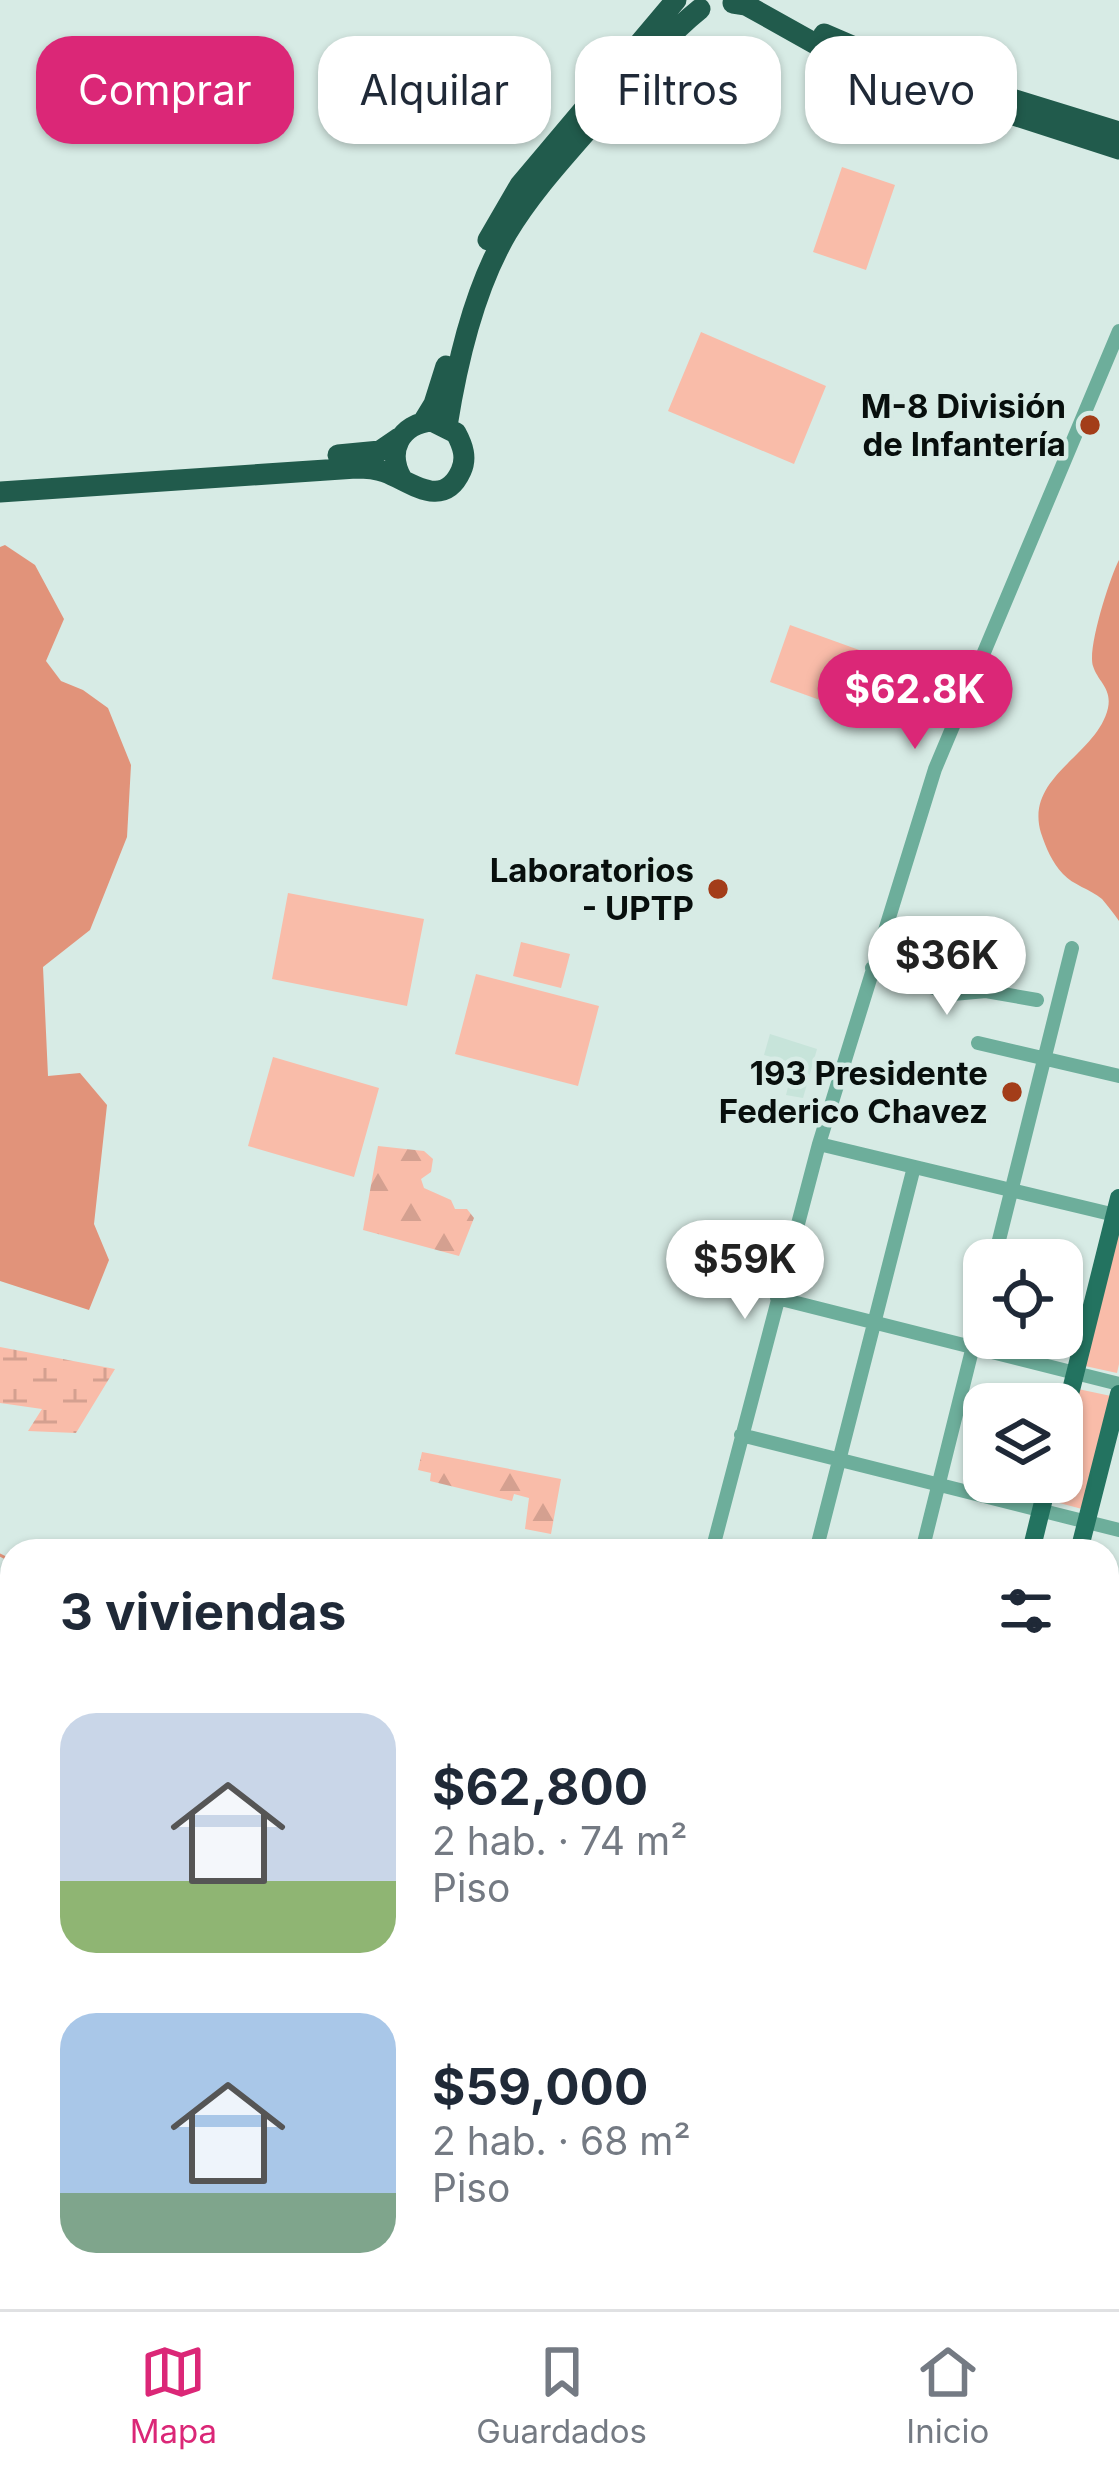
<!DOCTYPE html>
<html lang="es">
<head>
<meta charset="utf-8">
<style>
  :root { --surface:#fff; --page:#f2f2f3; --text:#1f2937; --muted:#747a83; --line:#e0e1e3; --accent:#db2777 }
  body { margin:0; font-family:Inter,sans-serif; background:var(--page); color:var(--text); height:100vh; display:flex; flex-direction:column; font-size:45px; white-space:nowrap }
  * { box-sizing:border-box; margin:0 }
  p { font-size:39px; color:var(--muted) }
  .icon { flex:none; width:66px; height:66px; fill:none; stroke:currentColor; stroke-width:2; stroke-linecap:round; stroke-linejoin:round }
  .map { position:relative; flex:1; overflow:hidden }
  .panel { position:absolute; left:0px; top:1539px; width:1119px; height:771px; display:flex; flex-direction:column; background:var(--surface); border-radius:36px 36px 0 0; box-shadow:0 3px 9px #0004 }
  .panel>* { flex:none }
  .guide { position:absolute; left:36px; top:36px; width:1047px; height:108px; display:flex; gap:24px }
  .tools { position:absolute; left:963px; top:1239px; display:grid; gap:24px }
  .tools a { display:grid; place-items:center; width:120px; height:120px; border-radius:24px; background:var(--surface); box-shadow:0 3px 9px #0004; font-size:60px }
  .price { position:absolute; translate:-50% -102px; padding:0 27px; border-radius:42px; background:#fff; color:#222; font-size:39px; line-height:78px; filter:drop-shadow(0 3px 6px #0008) }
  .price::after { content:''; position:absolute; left:50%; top:72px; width:36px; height:27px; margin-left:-18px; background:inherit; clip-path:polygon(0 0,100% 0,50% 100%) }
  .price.current { background:var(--accent); color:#fff }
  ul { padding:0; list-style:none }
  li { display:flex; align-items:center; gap:36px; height:300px; padding:0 60px }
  li span { display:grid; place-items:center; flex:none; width:336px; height:240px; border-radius:36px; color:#555 }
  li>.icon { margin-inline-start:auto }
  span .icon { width:144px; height:144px; fill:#fffc; stroke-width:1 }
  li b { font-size:51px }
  h2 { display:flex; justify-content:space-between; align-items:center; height:144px; padding:0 60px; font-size:51px }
  .pill { padding:0 42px; border-radius:36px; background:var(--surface); box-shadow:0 3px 9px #0004; font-size:42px; line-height:108px }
  .pill.current { background:var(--accent); color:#fff }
  .tab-bar { display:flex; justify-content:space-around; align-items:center; height:168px; border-top:3px solid var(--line); background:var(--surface); font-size:33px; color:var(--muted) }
  .tab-bar a { display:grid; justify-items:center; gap:6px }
  .tab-bar .current { color:var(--accent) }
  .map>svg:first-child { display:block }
</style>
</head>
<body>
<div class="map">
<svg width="1119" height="2309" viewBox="0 0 1119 2309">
  <defs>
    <pattern id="forest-firs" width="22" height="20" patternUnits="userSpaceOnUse" patternTransform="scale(3)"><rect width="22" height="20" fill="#f9bca9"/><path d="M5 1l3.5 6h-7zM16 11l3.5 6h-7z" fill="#d4a090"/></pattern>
    <pattern id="wetland-marsh" width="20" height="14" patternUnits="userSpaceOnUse" patternTransform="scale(3)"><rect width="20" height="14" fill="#f9bca9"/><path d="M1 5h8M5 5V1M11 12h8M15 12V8" fill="none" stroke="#d4a090"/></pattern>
    <pattern id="cemetery-stones" width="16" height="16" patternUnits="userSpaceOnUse" patternTransform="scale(3)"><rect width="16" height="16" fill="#f9bca9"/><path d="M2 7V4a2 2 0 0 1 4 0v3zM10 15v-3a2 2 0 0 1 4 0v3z" fill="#d4a090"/></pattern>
  </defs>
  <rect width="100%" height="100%" fill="#d7ebe5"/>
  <path fill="#c7e4da" d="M770,1034L817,1049L803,1098L786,1095L794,1063L764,1055Z
    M88,2298H288L287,2309H86Z"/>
  <path fill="url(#forest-firs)" d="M378,1146L424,1151L433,1159L431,1172L421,1179L424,1188L451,1200L455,1209H467L474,1218L459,1256L363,1230Z
    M422,1452L561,1479L551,1534L525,1529L529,1498L514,1494L512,1501L430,1481L431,1473L418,1470Z"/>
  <path fill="url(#wetland-marsh)" d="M0,1347L115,1369L76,1433L28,1431L42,1409L0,1403Z"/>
  <path fill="url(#cemetery-stones)" d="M1107,2234L1119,2237V2309H901L903,2298H1107Z"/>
  <path fill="#f9bca9" d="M842,167L895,185L866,270L813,252Z
    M701,332L826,386L794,464L668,411Z
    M790,625L873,655L853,712L770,682Z
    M288,893L424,919L407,1006L272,979Z
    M521,942L570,954L561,988L513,976Z
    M476,974L599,1006L578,1086L455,1054Z
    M273,1057L379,1088L354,1177L248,1146Z
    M1119,1231V1364L1117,1373L1085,1366Z
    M1078,1389L1111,1396L1082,1509L1052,1501L1056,1482H1062V1458Z
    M12,1853V1997L0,2001V1860Z"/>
  <path fill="#e1937a" d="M5,545L35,565L64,619L46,661L61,681L83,690L108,708L131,765L127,837L90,930L43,967L48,1076L80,1073L107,1105L94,1224L109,1260L89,1310L0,1281V547Z
    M1119,560V921C1114,914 1108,906 1102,899C1090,889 1073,885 1063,874C1052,862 1046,848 1041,833C1024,776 1097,756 1108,708C1112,688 1098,682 1093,666C1087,649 1110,577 1119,560Z"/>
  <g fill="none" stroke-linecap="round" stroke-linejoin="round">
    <path stroke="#e1937a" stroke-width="3" d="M0,1555L12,1561"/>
    <path stroke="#6dae9b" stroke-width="14" d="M872,968L953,994L986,991L1037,1000
      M978,1043L1119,1076
      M819,1144L1119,1216
      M994,1260L1072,948
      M777,1298L1119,1384
      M741,1435L1119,1530
      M712,1551L819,1144L935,769L1119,331
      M816,1551L914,1167
      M922,1551L984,1302
      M1107,1686L1119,1689
      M1107,1840L1119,1843
      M1107,1954L1119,1905
      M1107,2076L1119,2079
      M1107,2194L1119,2197
      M1107,2218L1119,2221
      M531,2298L534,2309
      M546,2298L549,2309
      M866,2298L893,2305
      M628,2309L631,2298
      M734,2309L737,2298"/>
    <path stroke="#237360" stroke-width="18" d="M1062,1426L1119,1198
      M1031,1551L1048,1482
      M1079,1551L1119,1394
      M842,2309L845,2298
      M892,2309L895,2298"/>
    <path stroke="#215b4c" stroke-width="21" d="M733,3L746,5L846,61L1119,149
      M824,34L882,59L1119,132
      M488,240L520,185L676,0
      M423,422L434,404L446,366
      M447,426C457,363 474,289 507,233C534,188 571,150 605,110C635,75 664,38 700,9
      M338,455L380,451L399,438
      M0,492L356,468C366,468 376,469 385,472C410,481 443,511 461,471C467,458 463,446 456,433L432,421C400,424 386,451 402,479"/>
  </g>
  <g fill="#a33d19" stroke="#d7ebe5" stroke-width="4.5">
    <circle cx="1090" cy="425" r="12"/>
    <circle cx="718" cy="889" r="12"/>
    <circle cx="1012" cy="1092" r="12"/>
  </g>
  <g text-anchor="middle" stroke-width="9" stroke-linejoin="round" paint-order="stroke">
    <g font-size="33" font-weight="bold" fill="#080f0d" stroke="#d7ebe5" text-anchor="end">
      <text x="1066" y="418">M-8 División<tspan x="1066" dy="38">de Infantería</tspan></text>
      <text x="694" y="882">Laboratorios<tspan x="694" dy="38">- UPTP</tspan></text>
      <text x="988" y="1085">193 Presidente<tspan x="988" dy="38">Federico Chavez</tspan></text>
    </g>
  </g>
</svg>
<div class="tools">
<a><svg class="icon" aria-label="locate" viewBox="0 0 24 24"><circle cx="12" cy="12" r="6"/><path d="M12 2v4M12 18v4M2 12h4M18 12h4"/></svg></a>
<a><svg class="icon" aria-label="layers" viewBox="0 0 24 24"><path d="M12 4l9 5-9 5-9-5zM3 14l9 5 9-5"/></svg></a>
</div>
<b class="price current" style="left:915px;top:752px">$62.8K</b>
<b class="price" style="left:947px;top:1018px">$36K</b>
<b class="price" style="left:745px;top:1322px">$59K</b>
<div class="guide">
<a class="pill current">Comprar</a>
<a class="pill">Alquilar</a>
<a class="pill">Filtros</a>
<a class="pill">Nuevo</a>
</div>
<section class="panel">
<h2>3 viviendas<svg class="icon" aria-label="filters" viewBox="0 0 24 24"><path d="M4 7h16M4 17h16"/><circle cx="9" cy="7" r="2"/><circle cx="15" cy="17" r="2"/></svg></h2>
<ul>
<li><span style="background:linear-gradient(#c9d6e8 70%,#8fb573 0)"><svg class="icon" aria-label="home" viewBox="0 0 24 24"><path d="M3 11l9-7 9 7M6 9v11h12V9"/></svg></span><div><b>$62,800</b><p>2 hab. · 74 m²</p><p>Piso</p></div></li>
<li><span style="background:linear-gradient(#a9c7e8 75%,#7fa58c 0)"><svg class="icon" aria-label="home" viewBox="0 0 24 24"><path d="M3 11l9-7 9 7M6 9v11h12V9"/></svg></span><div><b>$59,000</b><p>2 hab. · 68 m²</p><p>Piso</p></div></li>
</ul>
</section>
</div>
<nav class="tab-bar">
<a class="current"><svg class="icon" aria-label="map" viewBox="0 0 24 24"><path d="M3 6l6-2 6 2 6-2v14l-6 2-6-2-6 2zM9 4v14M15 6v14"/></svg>Mapa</a>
<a><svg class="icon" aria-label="saved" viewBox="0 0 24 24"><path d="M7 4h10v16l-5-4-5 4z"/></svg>Guardados</a>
<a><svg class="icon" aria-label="home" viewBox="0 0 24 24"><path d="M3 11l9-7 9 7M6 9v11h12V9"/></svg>Inicio</a>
</nav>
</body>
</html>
